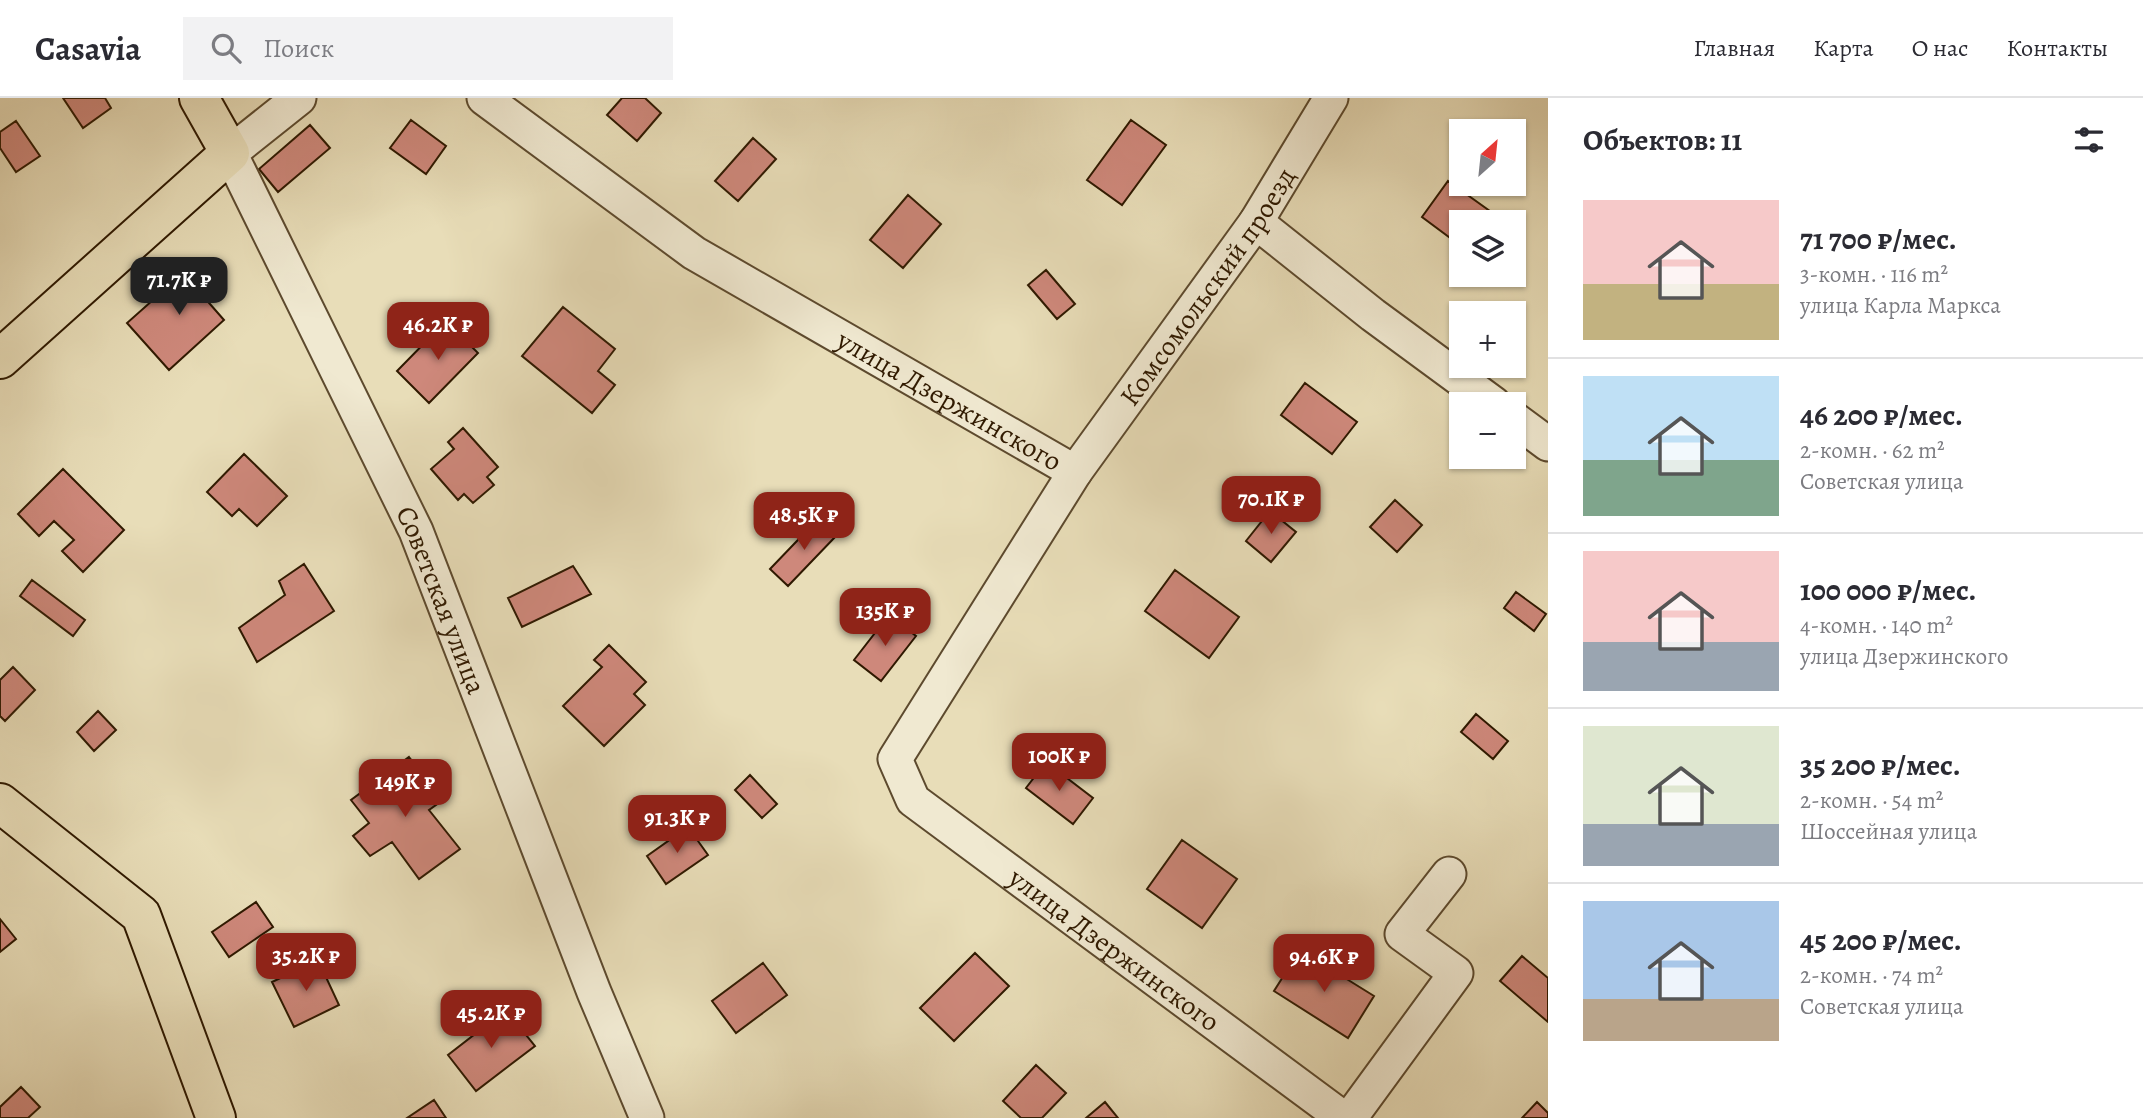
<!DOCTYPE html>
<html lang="ru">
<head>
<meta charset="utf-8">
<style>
  :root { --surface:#fff; --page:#f2f2f3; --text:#2b2b33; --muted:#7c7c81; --line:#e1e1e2; --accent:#8f2418 }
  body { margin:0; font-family:Alegreya,serif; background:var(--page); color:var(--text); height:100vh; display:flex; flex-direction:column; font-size:26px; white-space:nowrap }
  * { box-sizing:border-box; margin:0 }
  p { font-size:23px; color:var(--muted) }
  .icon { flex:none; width:38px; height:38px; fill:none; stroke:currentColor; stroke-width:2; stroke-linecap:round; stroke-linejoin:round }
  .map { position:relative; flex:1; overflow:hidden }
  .side { display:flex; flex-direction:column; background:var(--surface); width:595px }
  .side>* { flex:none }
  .needle { width:46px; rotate:27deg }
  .controls { position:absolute; left:1449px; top:21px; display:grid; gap:14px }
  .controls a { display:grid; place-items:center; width:77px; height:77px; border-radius:0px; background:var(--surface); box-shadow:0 2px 5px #0004; font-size:35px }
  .price { position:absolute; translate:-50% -60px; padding:0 16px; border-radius:14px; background:var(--accent); color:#fff; font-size:23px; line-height:46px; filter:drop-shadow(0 2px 4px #0008) }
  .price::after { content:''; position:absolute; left:50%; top:42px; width:21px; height:16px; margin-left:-10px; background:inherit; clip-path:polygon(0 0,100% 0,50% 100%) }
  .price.active { background:#222; color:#fff }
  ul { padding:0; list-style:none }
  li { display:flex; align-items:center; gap:21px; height:175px; padding:0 35px }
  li+li { border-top:2px solid var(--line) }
  li span { display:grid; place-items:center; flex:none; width:196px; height:140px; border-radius:0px; color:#555 }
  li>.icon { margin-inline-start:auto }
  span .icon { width:84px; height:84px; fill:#fffc; stroke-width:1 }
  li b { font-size:30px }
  h2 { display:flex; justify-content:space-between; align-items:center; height:84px; padding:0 35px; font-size:30px }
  header { display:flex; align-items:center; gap:42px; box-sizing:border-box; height:98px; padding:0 35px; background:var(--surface); border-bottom:2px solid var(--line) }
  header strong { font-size:33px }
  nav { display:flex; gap:38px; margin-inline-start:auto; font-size:24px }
  .search { width:490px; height:63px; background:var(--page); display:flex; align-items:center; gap:18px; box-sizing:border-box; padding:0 24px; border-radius:0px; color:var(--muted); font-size:26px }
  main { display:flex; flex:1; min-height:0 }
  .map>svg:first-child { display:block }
</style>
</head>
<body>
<header>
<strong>Casavia</strong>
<div class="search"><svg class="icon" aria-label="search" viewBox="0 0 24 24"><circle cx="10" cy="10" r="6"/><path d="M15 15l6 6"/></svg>Поиск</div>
<nav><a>Главная</a><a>Карта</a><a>О нас</a><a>Контакты</a></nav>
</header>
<main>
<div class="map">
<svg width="1548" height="1020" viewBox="0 0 1548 1020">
  <rect width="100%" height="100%" fill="#e8ddb8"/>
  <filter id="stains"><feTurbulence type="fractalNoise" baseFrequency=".00286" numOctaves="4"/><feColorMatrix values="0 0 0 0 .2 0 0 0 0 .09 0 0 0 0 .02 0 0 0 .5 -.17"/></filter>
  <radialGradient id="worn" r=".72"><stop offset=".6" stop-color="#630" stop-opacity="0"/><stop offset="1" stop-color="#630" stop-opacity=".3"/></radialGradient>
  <path fill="#ce887b" stroke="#2f1900" stroke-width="2" d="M63,0H105L111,10L83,30Z
    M622,0H645L661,15L637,43L607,17Z
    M411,22L446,48L426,76L390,50Z
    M1131,22L1166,47L1122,107L1087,82Z
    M16,23L40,58L16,74L0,50V34Z
    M310,27L330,50L278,94L259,71Z
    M753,40L776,61L738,103L715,83Z
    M1448,83L1494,116L1488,124H1461V148L1422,119Z
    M908,97L941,126L903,170L870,142Z
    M198,162L218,185L203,198L224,222L169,272L127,225Z
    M1046,172L1075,206L1057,221L1028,187Z
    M563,209L615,251L598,273L615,287L592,315L522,258Z
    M446,223L478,255L429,305L397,273Z
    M1305,285L1357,324L1332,356L1281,317Z
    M463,330L498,369L487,379L494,387L473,405L464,396L458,402L431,371L454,351L448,344Z
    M244,356L287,398L257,428L239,411L232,418L207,394Z
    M63,371L124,432L83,474L62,453L74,442L54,423L39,438L18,416Z
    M1395,402L1422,427L1397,454L1370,429Z
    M1270,413L1296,434L1271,464L1246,443Z
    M819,420L837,437L788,488L770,471Z
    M304,466L334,513L257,564L239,530L285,497L279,483Z
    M573,468L591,496L522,529L508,500Z
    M1175,472L1239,519L1209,560L1145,513Z
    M32,482L85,522L73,538L20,498Z
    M1516,494L1546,516L1534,533L1504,510Z
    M889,517L916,538L881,583L854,562Z
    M609,547L646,584L634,596L645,607L604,648L563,608L602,569L594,562Z
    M13,569L35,592L5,623L0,618V582Z
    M98,613L116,632L94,653L77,634Z
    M1476,616L1508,643L1493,661L1461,634Z
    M409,659L443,702L429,712L460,751L419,781L392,744L370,758L353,738L369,725L351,702Z
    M1046,664L1093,700L1073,726L1026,690Z
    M750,677L777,706L762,720L735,692Z
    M688,729L708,757L666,786L647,758Z
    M1182,742L1237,781L1202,830L1147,791Z
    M256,804L273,829L229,859L212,834Z
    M0,821L16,841L0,854Z
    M1300,852L1374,898L1348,940L1274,893Z
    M975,855L1009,888L954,943L920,910Z
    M1522,858L1548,880V924L1500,883Z
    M318,862L339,907L294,929L272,884Z
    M763,865L787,897L736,935L712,903Z
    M506,912L535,948L476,993L448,957Z
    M1036,967L1066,995L1042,1020H1021L1003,1003Z
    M21,989L40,1009L28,1020H0V1009Z
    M434,1002L446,1020H407Z
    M1105,1004L1118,1020H1086Z
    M1537,1004L1548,1015V1020H1522Z"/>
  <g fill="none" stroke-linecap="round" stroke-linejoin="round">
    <defs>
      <g id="minor">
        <path id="s1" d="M299,0L230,55L416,433L594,894L647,1020"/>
        <path id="s2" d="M484,0L694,155L1075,374L895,661L913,702L1343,1020"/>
        <path d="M1256,124L1373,217L1494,306"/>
        <path d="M1514,321L1548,346"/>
        <path id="s3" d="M1075,374L1256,124L1331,0"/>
        <path d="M1350,1020L1456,875L1402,836L1449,776"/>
      </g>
      <path id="major" d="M0,261L230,55L199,0
        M0,705L141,817L216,1020"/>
    </defs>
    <use href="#minor" stroke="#5d4a2e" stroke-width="37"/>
    <use href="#major" stroke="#2f1900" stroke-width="42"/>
    <use href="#minor" stroke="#f0e9d1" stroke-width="33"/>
    <use href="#major" stroke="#e8ddb8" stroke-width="38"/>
  </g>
  <g text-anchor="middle" stroke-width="7" stroke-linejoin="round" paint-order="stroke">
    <g font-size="28" fill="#2f1900" stroke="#f0e9d1">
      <text dy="10" stroke="none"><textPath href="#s3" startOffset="228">Комсомольский проезд</textPath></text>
      <text dy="10" stroke="none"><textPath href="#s2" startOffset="556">улица Дзержинского</textPath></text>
      <text dy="10" stroke="none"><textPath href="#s1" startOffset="583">Советская улица</textPath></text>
      <text dy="10" stroke="none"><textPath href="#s2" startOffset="1335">улица Дзержинского</textPath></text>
    </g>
  </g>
  <rect width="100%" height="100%" filter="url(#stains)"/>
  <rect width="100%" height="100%" fill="url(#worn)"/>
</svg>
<div class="controls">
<a><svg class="needle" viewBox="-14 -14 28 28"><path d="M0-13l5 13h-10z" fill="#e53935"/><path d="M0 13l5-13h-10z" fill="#7c7c81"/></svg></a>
<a><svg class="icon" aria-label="layers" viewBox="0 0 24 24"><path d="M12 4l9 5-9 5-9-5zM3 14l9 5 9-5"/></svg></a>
<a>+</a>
<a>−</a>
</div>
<b class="price active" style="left:179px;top:219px">71.7K ₽</b>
<b class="price" style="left:438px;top:264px">46.2K ₽</b>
<b class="price" style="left:1271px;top:438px">70.1K ₽</b>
<b class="price" style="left:804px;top:454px">48.5K ₽</b>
<b class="price" style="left:885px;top:550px">135K ₽</b>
<b class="price" style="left:1059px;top:695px">100K ₽</b>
<b class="price" style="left:405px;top:721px">149K ₽</b>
<b class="price" style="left:677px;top:757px">91.3K ₽</b>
<b class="price" style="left:306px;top:895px">35.2K ₽</b>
<b class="price" style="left:1324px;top:896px">94.6K ₽</b>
<b class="price" style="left:491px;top:952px">45.2K ₽</b>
</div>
<section class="side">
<h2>Объектов: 11<svg class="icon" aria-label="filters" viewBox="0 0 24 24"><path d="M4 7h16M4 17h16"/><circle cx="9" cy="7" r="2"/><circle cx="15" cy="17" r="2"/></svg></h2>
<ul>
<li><span style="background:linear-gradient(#f6c9c9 60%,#c2b280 0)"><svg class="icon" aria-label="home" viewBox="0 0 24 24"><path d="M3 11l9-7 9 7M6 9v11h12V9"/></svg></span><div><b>71 700 ₽/мес.</b><p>3-комн. · 116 m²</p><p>улица Карла Маркса</p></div></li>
<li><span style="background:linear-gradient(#bfe0f5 60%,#7fa58c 0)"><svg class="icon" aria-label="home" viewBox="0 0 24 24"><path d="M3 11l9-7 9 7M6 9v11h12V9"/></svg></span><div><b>46 200 ₽/мес.</b><p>2-комн. · 62 m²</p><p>Советская улица</p></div></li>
<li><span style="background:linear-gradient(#f6c9c9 65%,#9aa5b1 0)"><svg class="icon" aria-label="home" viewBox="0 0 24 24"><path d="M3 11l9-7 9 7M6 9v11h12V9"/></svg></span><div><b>100 000 ₽/мес.</b><p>4-комн. · 140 m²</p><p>улица Дзержинского</p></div></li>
<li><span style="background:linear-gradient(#dfe7d0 70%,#9aa5b1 0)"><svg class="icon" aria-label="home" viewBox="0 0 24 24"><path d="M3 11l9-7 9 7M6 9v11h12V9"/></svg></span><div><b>35 200 ₽/мес.</b><p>2-комн. · 54 m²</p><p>Шоссейная улица</p></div></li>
<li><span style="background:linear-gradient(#a9c7e8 70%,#b9a48a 0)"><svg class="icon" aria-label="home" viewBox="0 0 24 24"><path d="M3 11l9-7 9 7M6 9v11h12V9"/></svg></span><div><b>45 200 ₽/мес.</b><p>2-комн. · 74 m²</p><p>Советская улица</p></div></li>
</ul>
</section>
</main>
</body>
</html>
